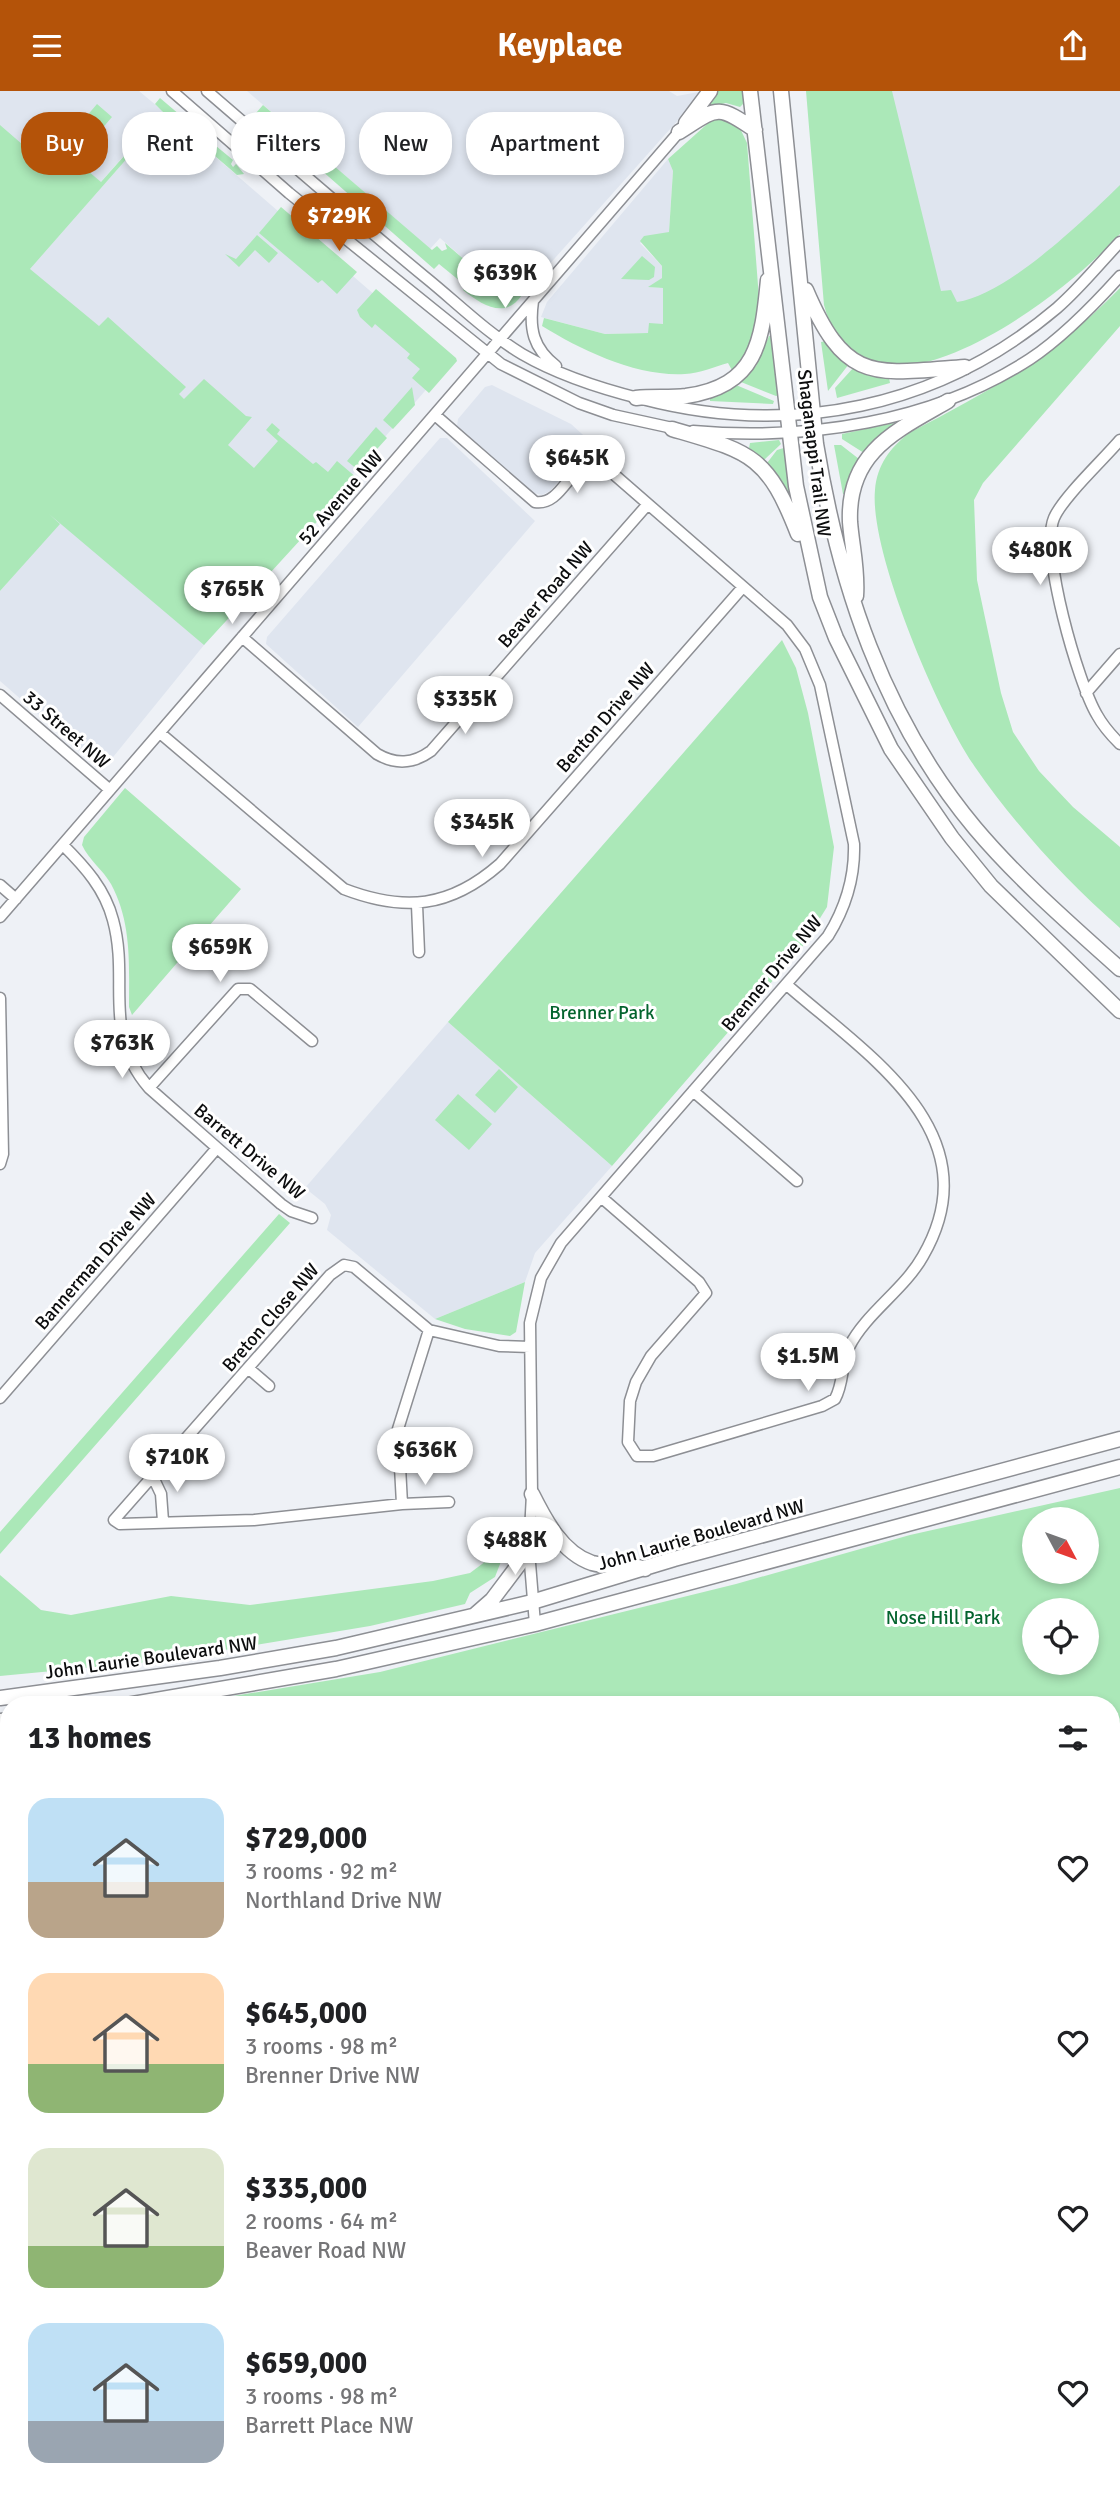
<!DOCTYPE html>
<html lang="en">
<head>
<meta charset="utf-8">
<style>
  :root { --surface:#fff; --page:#f6f6f6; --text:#202124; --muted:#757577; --accent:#b45309 }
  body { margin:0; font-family:Signika,sans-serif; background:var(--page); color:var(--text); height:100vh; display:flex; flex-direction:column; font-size:26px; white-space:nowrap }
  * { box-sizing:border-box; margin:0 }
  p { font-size:23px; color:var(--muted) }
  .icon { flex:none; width:38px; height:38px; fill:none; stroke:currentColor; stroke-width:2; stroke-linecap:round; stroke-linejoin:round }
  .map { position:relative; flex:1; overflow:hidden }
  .drawer { position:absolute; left:0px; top:1605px; width:1120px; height:800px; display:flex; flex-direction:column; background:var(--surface); border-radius:28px 28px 0 0; box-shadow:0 4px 10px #0003 }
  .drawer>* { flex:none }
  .top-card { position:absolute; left:21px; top:21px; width:700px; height:63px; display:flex; gap:14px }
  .needle { width:46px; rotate:131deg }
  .fabs { position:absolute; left:1022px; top:1416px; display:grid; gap:14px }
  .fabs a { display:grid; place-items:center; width:77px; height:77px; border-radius:50%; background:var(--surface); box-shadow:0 4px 10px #0003; font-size:35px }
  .price { position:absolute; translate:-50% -60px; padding:0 16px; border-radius:24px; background:#fff; color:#222; font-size:23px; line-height:46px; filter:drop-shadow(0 2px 4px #0008) }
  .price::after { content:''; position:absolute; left:50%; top:42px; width:21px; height:16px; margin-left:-10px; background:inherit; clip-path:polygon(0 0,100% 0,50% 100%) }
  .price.current { background:var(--accent); color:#fff }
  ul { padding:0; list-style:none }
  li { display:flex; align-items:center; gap:21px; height:175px; padding:0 28px }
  li span { display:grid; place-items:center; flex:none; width:196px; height:140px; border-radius:21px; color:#555 }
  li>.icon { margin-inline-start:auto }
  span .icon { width:84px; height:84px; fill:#fffc; stroke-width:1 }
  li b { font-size:30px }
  h2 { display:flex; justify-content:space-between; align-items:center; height:84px; padding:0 28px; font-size:30px }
  .tag { padding:0 24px; border-radius:28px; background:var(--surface); box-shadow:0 4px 10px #0003; font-size:24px; line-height:63px }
  .tag.current { background:var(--accent); color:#fff }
  header { display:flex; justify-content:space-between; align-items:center; height:91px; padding:0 28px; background:var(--accent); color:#fff; font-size:32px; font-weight:800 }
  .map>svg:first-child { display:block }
</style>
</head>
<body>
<header><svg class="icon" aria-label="menu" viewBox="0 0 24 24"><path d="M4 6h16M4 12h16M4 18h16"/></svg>Keyplace<svg class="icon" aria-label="share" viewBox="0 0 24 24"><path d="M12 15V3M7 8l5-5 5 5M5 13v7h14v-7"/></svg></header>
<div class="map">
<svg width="1120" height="2404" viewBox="0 0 1120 2404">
  <rect width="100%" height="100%" fill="#eef1f6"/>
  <path fill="#dfe5ef" d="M0,0H139L163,20L93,100L0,195Z
    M247,0H669L677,5L704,0L522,204L516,199L509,203L502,201L440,147L430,158Z
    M885,0H1120V113L939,239Z
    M166,23L451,270L204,554L105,676L94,672L0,590V500L59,433L0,381V212Z
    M668,68L673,80L669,141L640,152L662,175V187L650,196L663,197V233L649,242L605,243L541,226L547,211Z
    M492,294L571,333L592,352L550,400L542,404L534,402L457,335L458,328L485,296Z
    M440,347H447L535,430L358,636L266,553L267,546Z
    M448,931L612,1075L535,1162L525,1191L435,1228L327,1139L331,1124L325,1113L305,1097Z"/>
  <path fill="#abe8b8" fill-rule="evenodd" d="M716,0H742L744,12L740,16L726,12L709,16Z
    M806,0H892L941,200L951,199L957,211C1007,204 1084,129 1120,94V143C1067,203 862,362 824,214Z
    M160,7L200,41L198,45L193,46L166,23L30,178L99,235L108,226L186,296L179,303L184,308L204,288L246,325L252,326L228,354L254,377L278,350L266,339L272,332L280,339L277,343L313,373L316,371L328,381L337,370L357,387L204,554L49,423L60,433L0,500V34L30,60L25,66L37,76L54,56L50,52L72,26L80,33L97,13L112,26L75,69L101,91L163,21L155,13Z
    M263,14L432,159L437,155L442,160L447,158L445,152L502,201L509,203L516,199L522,204C505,229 482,214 463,199L466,195L439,173L434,178L256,22Z
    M166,25L187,43L158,77L137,59Z
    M715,26L738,33L747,52L760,220L755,251L733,281L728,272C714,276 700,282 685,283C637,286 581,259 542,235L544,227L605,243L648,242L649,232L663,233V197L648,196L662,187V175L640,150L644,145L669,141L673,80L668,68Z
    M210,50L233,69L231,73L233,76L236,73L244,83L237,84L208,59Z
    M281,116L357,181L337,203L322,189L318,192L259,142Z
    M257,144L278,162L269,172L255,159L239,176L225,163L236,168Z
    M642,165L655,176L654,186L649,189L621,188Z
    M1120,197V235L983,392L974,409L977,489L1001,602L1013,641L1039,680L1073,716L1120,756V837C1066,790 1016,735 975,676C939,624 869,461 875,399C877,374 890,357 909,342C993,298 1053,266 1120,197Z
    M376,198L456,267L457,270L429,302L412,287L420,278L407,267L410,263L375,233L372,237L360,226L357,219Z
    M769,245H774L780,304L776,305L741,291L756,275Z
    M826,250L849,273L828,300L821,251Z
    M854,276L889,287L890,292L837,307L835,297Z
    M736,294L774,310L773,313L710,310V306Z
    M412,296L415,314L393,338L383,329Z
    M894,332L895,336L864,362L842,348V343Z
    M376,336L387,347L358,379L347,370Z
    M779,349L781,353L764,369L749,357L750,352Z
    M834,354H841L859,368L847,403H843Z
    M787,356L792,409L767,372L777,359Z
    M782,549L796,577L808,622L834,756L827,816L802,856L612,1075L448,931Z
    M125,697L241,798L132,924L129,916C129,874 132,832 111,793C103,779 89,769 82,754L84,746Z
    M499,978L518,996L495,1022L475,1004Z
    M458,1003L492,1033L469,1059L435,1029Z
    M279,1123L290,1132L0,1463V1441Z
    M525,1191L516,1241L510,1245L465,1238L435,1228Z
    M1120,1397V2404H0V1640L9,1639V2396H1111V1614L185,1613L380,1581L736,1493L910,1444ZM1034,1428H1087V1480H1034ZM1034,1519H1087V1572H1034Z
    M515,1434L495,1486L470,1502L465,1513L370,1535L158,1570L0,1585V1484L41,1519L71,1524L171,1505L250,1514L433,1490L470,1482L498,1461Z"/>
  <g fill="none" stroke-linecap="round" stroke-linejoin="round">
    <defs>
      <path id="minor" d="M172,0L289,102L501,273L579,312L613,324L677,338
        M207,0C279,62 351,125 425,186C456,211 487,242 522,263C558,284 602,298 642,308C791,347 939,317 1057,217C1080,197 1099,173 1120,151
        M533,210C529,238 533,257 556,275
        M435,324L535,411C565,416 572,361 602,373L787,534L805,558L820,594L854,753C855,787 846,816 828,845L561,1152L541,1187L530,1232L532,1403L529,1460L535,1533
        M693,340C807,350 933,331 1030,268C1063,246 1093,215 1120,185
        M1120,349C1104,368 1063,406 1054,427C1040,460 1078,592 1097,624C1103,635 1111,644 1120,653
        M242,546L377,663C396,674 413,673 431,660L648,413
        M1086,602L1120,563
        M0,604L110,699
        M160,642L344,798C404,821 450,817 500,773L743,496
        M63,754C85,776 105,798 113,829C130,891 101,941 149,997L281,1113L291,1120L312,1127
        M0,794L16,808
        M417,814L419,861
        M0,826L679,41
        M0,907L3,1063L0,1073
        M149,997L238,898H250L312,950
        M693,1000L797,1090
        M601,1106L699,1191L706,1202L651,1265L636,1291L630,1310L628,1351L637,1365H653L822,1315L835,1308C844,1292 841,1273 849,1256C866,1222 904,1199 923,1165C994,1042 867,964 787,894
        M248,1277L269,1295
        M0,1307L217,1057
        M153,1386L161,1403L163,1430
        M449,1411L402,1413L254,1429L120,1433L114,1429L330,1184L344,1174L354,1176L429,1239L499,1255L530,1256
        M402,1413L398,1338L429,1239"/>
      <path id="major" d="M750,0L796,395L820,506L836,547L891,658L952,747L991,795L1120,920
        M781,0L816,353C839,492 883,627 975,737C1018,788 1070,833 1120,878
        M686,32L710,0
        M679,41C717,17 716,12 755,39
        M806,199C846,293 873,283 965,276
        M636,307C652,305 669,307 686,305C757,295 762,251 768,189
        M672,338C750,361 767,363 798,443
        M856,505C858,479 852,456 850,431C847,361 896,340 948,310
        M532,1403C545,1429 562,1462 592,1472C609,1477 626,1471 645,1478
        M476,1523L492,1509L529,1460
        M0,1607L220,1577L336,1557L532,1511L674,1468L1120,1348
        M127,1614L336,1578L535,1533L1120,1376
        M0,1630L9,1629"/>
    </defs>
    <use href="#minor" stroke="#8d8f94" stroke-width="13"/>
    <use href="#major" stroke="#8d8f94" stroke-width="17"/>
    <use href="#minor" stroke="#fff" stroke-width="10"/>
    <use href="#major" stroke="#fff" stroke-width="14"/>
  </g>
  <g text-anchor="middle" stroke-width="6" stroke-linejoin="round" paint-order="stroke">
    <g font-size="19" fill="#0c0d0e" stroke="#fff">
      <text transform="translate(815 362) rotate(83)" y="7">Shaganappi Trail NW</text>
      <text transform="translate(340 406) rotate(-49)" y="7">52 Avenue NW</text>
      <text transform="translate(545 503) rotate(-49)" y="7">Beaver Road NW</text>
      <text transform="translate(605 626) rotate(-49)" y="7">Benton Drive NW</text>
      <text transform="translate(67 638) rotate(41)" y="7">33 Street NW</text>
      <text transform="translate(771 882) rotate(-50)" y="7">Brenner Drive NW</text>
      <text transform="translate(250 1060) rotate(40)" y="7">Barrett Drive NW</text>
      <text transform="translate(95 1170) rotate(-49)" y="7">Bannerman Drive NW</text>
      <text transform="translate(270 1226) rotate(-49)" y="7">Breton Close NW</text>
      <text transform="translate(701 1443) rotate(-16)" y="7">John Laurie Boulevard NW</text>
      <text transform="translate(151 1566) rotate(-8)" y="7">John Laurie Boulevard NW</text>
    </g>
    <g font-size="19" fill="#04642e" stroke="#fff">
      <text x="602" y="928">Brenner Park</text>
      <text x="943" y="1533">Nose Hill Park</text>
    </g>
  </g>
</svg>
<div class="fabs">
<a><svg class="needle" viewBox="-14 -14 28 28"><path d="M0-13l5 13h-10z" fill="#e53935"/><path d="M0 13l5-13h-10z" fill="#757577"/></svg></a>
<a><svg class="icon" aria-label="locate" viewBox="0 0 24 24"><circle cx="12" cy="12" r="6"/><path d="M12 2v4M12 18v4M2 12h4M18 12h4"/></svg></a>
</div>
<b class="price current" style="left:339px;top:162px">$729K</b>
<b class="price" style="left:505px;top:219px">$639K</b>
<b class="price" style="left:577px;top:404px">$645K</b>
<b class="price" style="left:1040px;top:496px">$480K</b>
<b class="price" style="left:232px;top:535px">$765K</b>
<b class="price" style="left:465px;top:645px">$335K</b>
<b class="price" style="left:482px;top:768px">$345K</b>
<b class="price" style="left:220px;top:893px">$659K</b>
<b class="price" style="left:122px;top:989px">$763K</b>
<b class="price" style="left:808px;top:1302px">$1.5M</b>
<b class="price" style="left:425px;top:1396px">$636K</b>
<b class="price" style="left:177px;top:1403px">$710K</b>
<b class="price" style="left:515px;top:1486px">$488K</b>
<div class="top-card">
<a class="tag current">Buy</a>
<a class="tag">Rent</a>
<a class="tag">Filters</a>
<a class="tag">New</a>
<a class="tag">Apartment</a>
</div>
<section class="drawer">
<h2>13 homes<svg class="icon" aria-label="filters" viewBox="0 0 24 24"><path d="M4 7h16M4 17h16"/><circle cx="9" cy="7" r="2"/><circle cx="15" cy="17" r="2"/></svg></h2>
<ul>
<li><span style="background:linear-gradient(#bfe0f5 60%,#b9a48a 0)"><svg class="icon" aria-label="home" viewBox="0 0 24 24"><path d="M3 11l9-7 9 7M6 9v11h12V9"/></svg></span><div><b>$729,000</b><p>3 rooms · 92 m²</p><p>Northland Drive NW</p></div><svg class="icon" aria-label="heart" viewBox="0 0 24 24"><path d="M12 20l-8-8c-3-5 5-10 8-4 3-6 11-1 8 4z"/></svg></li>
<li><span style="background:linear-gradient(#ffd9b3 65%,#8fb573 0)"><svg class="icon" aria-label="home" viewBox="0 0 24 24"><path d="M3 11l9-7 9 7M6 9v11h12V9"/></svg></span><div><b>$645,000</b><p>3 rooms · 98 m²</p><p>Brenner Drive NW</p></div><svg class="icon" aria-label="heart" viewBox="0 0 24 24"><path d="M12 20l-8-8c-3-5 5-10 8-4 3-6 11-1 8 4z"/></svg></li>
<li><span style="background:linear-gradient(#dfe7d0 70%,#8fb573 0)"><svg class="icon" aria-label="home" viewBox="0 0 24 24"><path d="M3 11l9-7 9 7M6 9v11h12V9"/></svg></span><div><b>$335,000</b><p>2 rooms · 64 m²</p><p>Beaver Road NW</p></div><svg class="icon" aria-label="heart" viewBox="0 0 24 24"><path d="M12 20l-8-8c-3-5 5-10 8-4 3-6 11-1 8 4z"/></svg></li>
<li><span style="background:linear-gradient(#bfe0f5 70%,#9aa5b1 0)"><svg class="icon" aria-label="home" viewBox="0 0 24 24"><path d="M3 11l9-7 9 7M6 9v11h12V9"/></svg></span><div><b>$659,000</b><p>3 rooms · 98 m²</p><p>Barrett Place NW</p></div><svg class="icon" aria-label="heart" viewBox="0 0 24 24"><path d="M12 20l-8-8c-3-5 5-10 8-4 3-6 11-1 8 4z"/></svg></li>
</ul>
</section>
</div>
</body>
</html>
